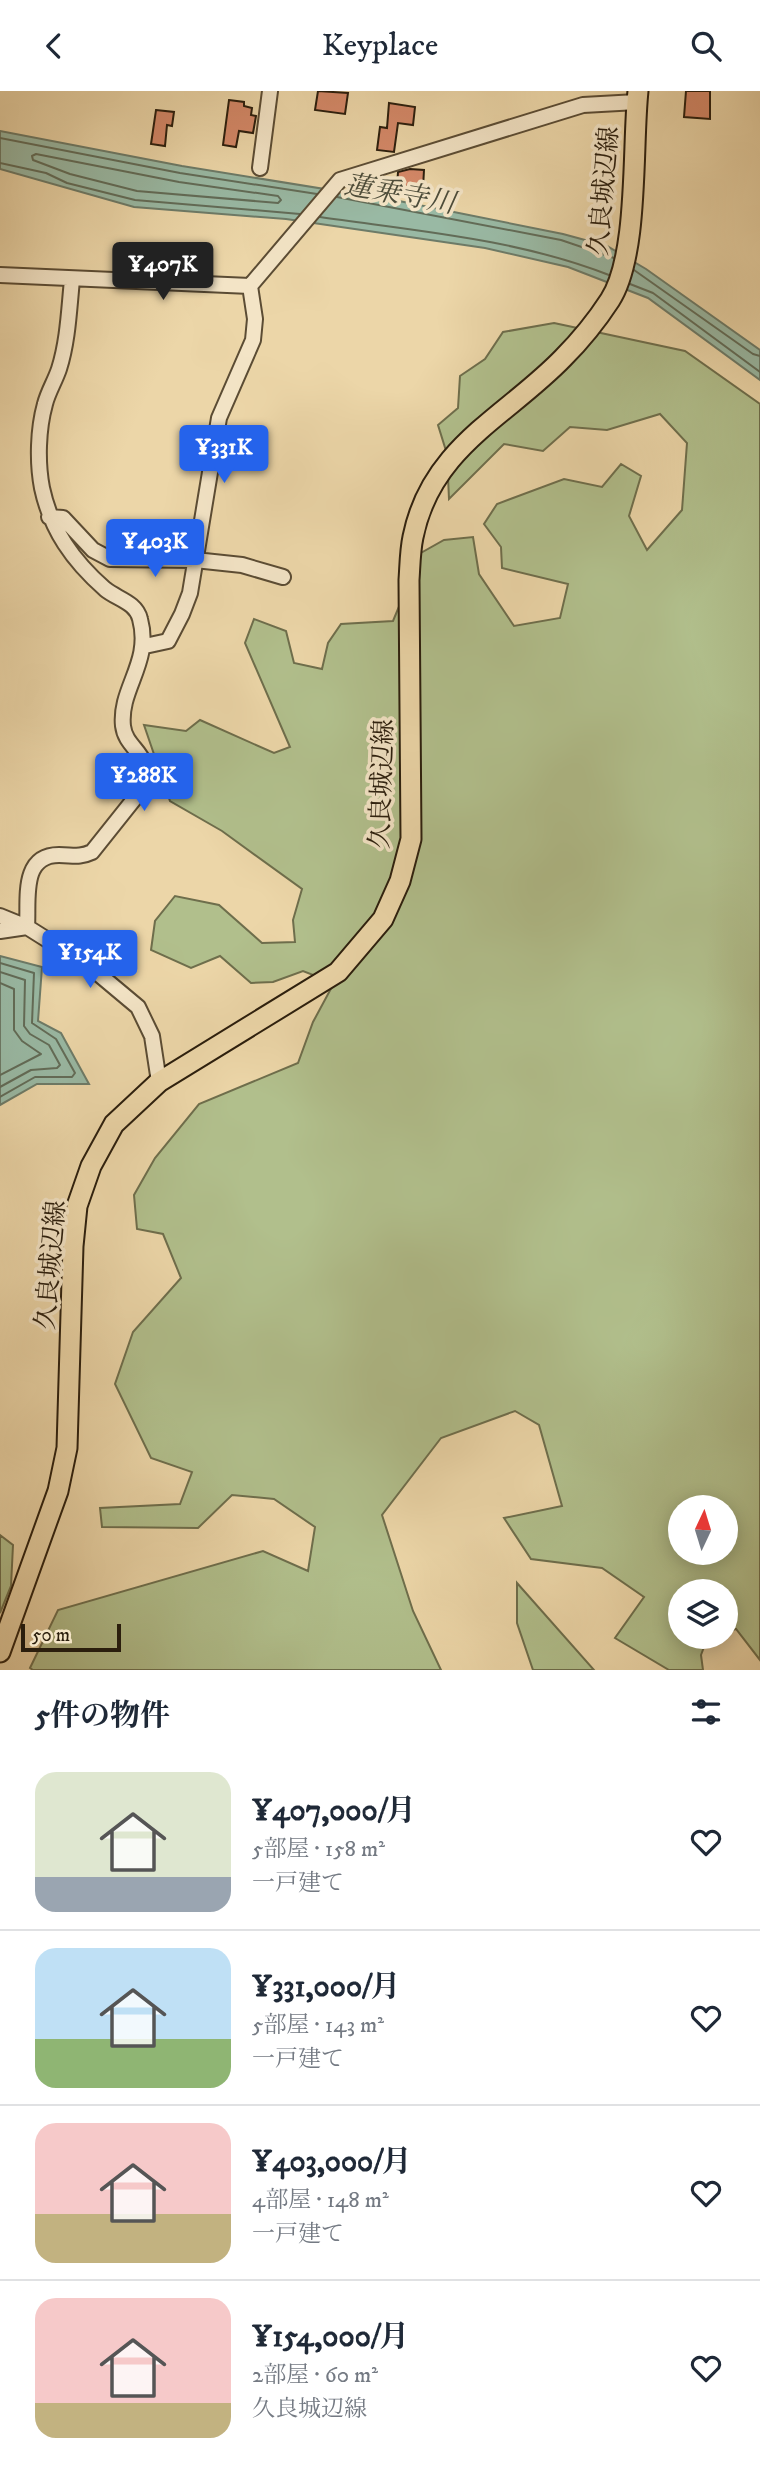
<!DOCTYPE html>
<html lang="ja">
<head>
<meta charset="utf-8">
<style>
  :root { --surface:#fff; --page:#f2f2f3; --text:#1f2937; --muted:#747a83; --line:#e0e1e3; --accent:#2563eb }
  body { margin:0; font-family:"IM FELL DW Pica","Noto Serif JP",serif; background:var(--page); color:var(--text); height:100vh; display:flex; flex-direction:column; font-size:26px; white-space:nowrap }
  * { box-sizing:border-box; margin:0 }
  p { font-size:23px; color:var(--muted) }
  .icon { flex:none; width:38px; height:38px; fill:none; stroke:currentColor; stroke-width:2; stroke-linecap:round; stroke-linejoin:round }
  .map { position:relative; height:1579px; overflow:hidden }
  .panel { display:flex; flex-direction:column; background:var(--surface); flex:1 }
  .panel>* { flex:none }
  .needle { width:46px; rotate:4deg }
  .controls { position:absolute; left:668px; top:1404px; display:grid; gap:14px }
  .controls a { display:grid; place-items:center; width:70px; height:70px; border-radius:50%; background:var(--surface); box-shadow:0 4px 18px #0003; font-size:35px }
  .scale { position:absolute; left:21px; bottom:18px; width:100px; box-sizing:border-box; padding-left:7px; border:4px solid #2b1e0d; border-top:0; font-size:19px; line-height:24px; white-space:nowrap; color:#2b1e0d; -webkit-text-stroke:5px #f3e4c6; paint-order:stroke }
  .price { position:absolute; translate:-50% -60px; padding:0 16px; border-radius:7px; background:var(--accent); color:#fff; font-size:23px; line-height:46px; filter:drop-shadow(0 2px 4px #0008) }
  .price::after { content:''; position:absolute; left:50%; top:42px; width:21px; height:16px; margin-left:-10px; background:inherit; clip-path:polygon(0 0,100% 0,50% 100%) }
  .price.current { background:#222; color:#fff }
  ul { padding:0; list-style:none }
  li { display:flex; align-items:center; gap:21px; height:175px; padding:0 35px }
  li+li { border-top:2px solid var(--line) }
  li span { display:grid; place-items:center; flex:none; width:196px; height:140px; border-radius:21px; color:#555 }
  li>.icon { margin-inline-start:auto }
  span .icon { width:84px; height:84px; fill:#fffc; stroke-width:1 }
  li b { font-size:30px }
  h2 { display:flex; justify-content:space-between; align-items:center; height:84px; padding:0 35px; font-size:30px }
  header { display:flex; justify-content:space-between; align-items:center; height:91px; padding:0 35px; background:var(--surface); font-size:32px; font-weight:600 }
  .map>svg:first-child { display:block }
</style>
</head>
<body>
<header><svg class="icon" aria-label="back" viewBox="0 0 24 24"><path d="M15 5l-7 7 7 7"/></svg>Keyplace<svg class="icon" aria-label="search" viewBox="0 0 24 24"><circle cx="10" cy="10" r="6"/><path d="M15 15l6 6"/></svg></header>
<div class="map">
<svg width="760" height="1579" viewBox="0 0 760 1579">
  <rect width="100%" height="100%" fill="#ecd6a8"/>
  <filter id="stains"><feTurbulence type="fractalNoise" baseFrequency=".00286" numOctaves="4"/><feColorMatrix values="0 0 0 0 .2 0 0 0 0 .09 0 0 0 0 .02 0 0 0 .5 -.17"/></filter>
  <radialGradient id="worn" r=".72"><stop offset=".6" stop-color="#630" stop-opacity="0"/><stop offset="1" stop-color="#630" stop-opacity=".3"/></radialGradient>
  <path fill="#b1bf8c" stroke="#6e6e4c" stroke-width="2" fill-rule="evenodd" d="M554,232L685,260L760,313V1569L736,1538L726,1541V1500H681V1545H714L707,1548L701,1564L703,1579H669L615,1547L644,1506L602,1477L531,1468L504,1427L562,1415L539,1334L515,1320L441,1347L382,1424L413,1520L441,1579H33L30,1577L58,1519L263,1460L308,1480L315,1436L274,1408L232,1404L198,1437L102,1436L100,1417L180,1413L192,1381L151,1367L115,1293L133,1241L181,1187L163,1143L137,1138L134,1104L155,1067L199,1013L298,972L313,931L334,892L303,880L273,891L251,892L220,865L191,877L151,859L155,830L175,805L219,814L262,852L295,851L293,829L302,798L222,740L170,710L144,634L186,640L200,629L274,662L290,656L245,552L254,528L286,540L294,572L322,578L328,552L341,533L393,530L403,506V472L444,449L473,446L479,483L514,535L560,527L568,493L502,477L501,456L484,433L497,413L564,388L602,396L621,373L641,385L629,425L647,459L682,419L687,352L660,323L607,339L570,336L543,360L504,353L449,408L447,363L438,334L458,317L460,285L485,268L503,241ZM681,1416H726V1461H681Z
    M0,1444L13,1454L11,1495L0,1522Z
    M517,1492L594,1579H533L517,1532Z"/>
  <path fill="#99b9a4" stroke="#6d7b68" stroke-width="2" d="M0,40L182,75L399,110L563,143L607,155L646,178L760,259V289L648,207L568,176L485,157L286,128L134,116L0,78Z
    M0,865L42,876L38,930L61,942L89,993H37L0,1014Z"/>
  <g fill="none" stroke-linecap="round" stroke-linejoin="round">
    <path stroke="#626c58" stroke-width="2" d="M0,47L180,82L317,103
      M36,63L179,91L278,105L281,109L278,112L137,100L70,83L33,69L32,65Z
      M0,72L46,82L67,92L135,109L300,123
      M337,106L561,149L614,167
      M320,126C417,140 517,148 609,184
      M634,179L753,263L760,265
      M630,193L653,202L760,281
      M0,872L34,882L32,932L56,948L75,982L72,986H35L0,1006
      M0,881L25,889L24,935L30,943L49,954L60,974L57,977L31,979L0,996
      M0,892L14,898V939L22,950L41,963L0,984"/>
  </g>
  <path fill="#d48868" stroke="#2b1e0d" stroke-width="2" d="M318,0L348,2L345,23L315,19Z
    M686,0H710V28L684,26Z
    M229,9L244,11V15L252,17L251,24L256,25L253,42L239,40L236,56L223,54Z
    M389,12L415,16L413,34L398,32L394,61L377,59L380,36L387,37Z
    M156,19L174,21L172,35L167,34L165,55L151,53Z
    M410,78L424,79L423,97L397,95L398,81Z"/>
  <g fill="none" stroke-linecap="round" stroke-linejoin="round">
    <defs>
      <path id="minor" d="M260,77L270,0
        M0,184L250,195L340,89L583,14L637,11
        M49,426L63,427L93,459L110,468L195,469L242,474L283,486
        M145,555L168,550L182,523L190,502L219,327L253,249L255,228L250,195
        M0,825L27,836L89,875L138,916L152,945L159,991
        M0,840L27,836C29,810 20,764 59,764C73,764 79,767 92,761L143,697C154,661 126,660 123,635C119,597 152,572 140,528C136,511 117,508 105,498C73,470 51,439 42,397C37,371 38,338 45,313C48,301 55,290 59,278C68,250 69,218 72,189"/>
      <path id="major" d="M0,1561L58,1400L67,1357L73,1155L77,1115L91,1075L114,1033L159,991L338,881L383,828L400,790L411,748L409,489C410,475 410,460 413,446C431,356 506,326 563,267C579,251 597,229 610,209C639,164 632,55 638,0"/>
    </defs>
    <use href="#minor" stroke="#5b4c34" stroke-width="18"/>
    <use href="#major" stroke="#2b1e0d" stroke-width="23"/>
    <use href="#minor" stroke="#f3e4c6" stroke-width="14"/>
    <use href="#major" stroke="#ecd6a8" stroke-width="19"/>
  </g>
  <g text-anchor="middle" stroke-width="7" stroke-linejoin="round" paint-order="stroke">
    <g font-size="26" fill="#2b1e0d" stroke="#f3e4c6">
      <text transform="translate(603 100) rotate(-85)" y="9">久良城辺線</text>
      <text transform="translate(381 693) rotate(-88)" y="9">久良城辺線</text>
      <text transform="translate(50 1174) rotate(-85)" y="9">久良城辺線</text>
    </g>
    <g font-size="28" font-style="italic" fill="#4c4c3a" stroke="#f3e4c6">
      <text transform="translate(400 102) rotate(10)" y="10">蓮乗寺川</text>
    </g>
  </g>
  <rect width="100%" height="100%" filter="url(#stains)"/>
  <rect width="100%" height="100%" fill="url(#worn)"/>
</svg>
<div class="controls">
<a><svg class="needle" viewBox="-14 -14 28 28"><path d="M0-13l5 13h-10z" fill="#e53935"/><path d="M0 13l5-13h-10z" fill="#747a83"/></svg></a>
<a><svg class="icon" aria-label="layers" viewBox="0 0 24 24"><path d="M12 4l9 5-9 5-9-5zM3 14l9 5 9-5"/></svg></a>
</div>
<div class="scale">50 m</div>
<b class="price current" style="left:163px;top:211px">¥407K</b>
<b class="price" style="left:224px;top:394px">¥331K</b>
<b class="price" style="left:155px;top:488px">¥403K</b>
<b class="price" style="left:144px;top:722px">¥288K</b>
<b class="price" style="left:90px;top:899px">¥154K</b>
</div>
<section class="panel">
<h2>5件の物件<svg class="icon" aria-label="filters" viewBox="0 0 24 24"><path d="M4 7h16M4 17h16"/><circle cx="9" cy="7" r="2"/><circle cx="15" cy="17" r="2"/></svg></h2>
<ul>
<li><span style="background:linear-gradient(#dfe7d0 75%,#9aa5b1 0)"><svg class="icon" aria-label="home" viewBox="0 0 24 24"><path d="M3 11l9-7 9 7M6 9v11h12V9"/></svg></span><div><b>¥407,000/月</b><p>5部屋 · 158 m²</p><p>一戸建て</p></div><svg class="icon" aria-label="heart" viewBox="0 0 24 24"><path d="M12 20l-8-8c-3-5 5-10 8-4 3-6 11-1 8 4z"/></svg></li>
<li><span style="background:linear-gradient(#bfe0f5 65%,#8fb573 0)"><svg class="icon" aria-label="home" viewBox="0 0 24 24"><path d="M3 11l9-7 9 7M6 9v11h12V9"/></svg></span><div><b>¥331,000/月</b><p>5部屋 · 143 m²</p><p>一戸建て</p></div><svg class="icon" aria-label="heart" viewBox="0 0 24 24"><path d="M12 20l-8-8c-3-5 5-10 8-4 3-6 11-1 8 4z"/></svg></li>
<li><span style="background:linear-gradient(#f6c9c9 65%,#c2b280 0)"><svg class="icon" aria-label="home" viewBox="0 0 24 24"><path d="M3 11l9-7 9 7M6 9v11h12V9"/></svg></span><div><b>¥403,000/月</b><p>4部屋 · 148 m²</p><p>一戸建て</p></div><svg class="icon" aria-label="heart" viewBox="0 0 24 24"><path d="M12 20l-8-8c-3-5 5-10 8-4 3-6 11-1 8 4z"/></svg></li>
<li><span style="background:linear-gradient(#f6c9c9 75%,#c2b280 0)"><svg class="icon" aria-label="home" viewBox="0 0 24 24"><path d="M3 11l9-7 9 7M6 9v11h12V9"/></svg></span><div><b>¥154,000/月</b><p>2部屋 · 60 m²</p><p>久良城辺線</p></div><svg class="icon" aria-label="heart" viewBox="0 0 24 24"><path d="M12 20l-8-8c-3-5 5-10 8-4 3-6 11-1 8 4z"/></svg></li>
</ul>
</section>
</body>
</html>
